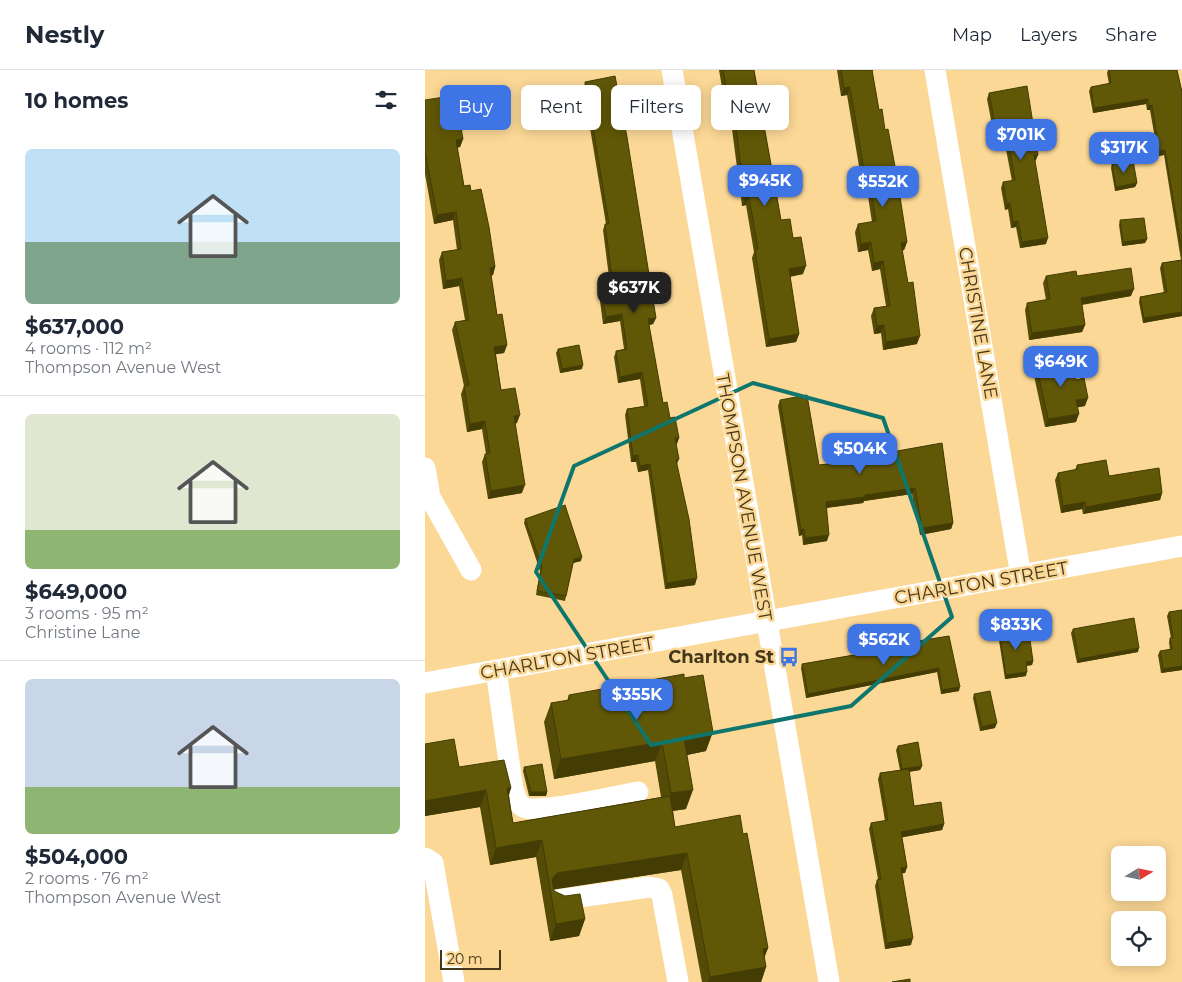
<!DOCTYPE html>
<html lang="en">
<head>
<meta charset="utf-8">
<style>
  :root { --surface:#fff; --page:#f6f6f7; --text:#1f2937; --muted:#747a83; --line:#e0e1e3; --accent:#3e74e4 }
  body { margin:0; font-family:Montserrat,sans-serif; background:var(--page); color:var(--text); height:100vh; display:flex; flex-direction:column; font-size:19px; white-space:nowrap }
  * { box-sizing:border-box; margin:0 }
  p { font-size:16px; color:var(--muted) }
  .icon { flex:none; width:28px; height:28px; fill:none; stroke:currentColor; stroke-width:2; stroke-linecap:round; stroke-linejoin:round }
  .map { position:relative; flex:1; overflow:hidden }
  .sheet { display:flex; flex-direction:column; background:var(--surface); width:425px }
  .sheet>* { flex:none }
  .hud { position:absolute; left:15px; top:15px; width:475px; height:45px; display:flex; gap:10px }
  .needle { width:32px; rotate:80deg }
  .fabs { position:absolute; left:686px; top:776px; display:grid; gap:10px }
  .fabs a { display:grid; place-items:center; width:55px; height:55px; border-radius:8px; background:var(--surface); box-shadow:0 2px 12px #0003; font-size:25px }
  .scale { position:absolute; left:15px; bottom:12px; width:61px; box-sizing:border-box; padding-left:5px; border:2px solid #45371b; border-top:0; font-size:14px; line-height:18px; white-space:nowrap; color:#45371b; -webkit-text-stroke:4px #fbd896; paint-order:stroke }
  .price { position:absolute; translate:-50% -42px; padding:0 11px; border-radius:10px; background:var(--accent); color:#fff; font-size:16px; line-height:32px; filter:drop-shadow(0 1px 2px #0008) }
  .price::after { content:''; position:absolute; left:50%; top:30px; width:15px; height:11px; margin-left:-8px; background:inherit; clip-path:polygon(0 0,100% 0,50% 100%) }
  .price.selected { background:#222; color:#fff }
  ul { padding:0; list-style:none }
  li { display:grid; align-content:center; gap:10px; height:265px; padding:0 25px }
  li+li { border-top:1px solid var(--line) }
  li span { display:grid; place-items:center; height:155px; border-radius:8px; color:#555 }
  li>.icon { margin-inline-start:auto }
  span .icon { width:90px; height:90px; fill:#fffc; stroke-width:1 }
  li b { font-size:21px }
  h2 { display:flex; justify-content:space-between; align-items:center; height:60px; padding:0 25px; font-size:21px }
  .pill { padding:0 18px; border-radius:8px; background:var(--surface); box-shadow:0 2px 12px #0003; font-size:18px; line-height:45px }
  .pill.selected { background:var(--accent); color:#fff }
  header { display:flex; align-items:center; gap:30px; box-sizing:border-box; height:70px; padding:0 25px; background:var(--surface); border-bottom:1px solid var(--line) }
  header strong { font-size:24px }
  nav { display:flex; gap:28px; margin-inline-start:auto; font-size:18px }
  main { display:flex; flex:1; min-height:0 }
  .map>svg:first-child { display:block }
</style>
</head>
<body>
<header>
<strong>Nestly</strong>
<nav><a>Map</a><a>Layers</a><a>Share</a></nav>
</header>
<main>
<section class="sheet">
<h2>10 homes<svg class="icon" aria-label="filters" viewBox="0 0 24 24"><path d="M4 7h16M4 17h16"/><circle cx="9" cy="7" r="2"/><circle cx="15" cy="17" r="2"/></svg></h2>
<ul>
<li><span style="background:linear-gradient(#bfe0f5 60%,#7fa58c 0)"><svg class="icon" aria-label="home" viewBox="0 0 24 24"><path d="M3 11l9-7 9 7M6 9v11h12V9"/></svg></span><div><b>$637,000</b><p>4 rooms · 112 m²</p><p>Thompson Avenue West</p></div></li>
<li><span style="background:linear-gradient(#dfe7d0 75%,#8fb573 0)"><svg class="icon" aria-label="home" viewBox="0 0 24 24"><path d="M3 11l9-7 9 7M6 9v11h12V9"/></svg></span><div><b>$649,000</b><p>3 rooms · 95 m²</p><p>Christine Lane</p></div></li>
<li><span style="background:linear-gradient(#c9d6e8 70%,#8fb573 0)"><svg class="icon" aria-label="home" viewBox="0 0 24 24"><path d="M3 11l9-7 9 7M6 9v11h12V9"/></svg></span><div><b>$504,000</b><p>2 rooms · 76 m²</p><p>Thompson Avenue West</p></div></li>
</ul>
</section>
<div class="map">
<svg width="757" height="912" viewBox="0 0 757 912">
  <rect width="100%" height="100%" fill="#fbd896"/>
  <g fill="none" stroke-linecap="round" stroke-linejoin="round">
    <path stroke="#fff" stroke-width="21" d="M247,0L404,912
      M510,0L596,506
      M0,398L5,427L46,500
      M71,600L88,720C91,727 93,736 101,738C119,743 190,726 213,722
      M0,613L757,476
      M0,788L8,793L29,912
      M133,830L224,817L234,819L237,825L253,912"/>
  </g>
  <path fill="#534b06" d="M294,0H329L356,150L368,168L378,204L365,207L374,264L371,272L341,277L327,188L329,182L321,135L317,136L307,59H304Z
    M412,0H449L447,1L454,40L460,60L482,172L479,180L477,181L492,274L458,280L456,263L449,264L446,246L449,238L461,236L455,199L447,201L443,180L433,182L430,162L433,154L447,152L442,120H438L422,25L416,26Z
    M683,0H752L757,22V246L718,253L714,232L715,227L739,223L735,198L737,193L756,190L739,85L733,86L725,40H722L721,34L668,43L664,21L666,17L684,14L682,3Z
    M160,12L231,248L228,254L224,255L238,333L254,368L251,374L254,389L252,394L270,515L240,519L223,400L213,402L211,392H206L200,345L202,339L219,336L215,309L193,313L189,287L191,281L199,279L195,251L178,254L175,231L177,225L186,223L178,160L180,154H181L162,40L103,48L100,27L102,21H128L159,16Z
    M564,23L611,90L610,91L621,174L595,178L591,157L586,158L583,139L580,140L576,118L578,112L587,111L580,74L571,76L562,29Z
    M0,30L54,58L36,60L38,69L35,77L32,78L39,116L46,121L70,197L68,205L66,206L72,245L82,275L79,283L71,284L76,320L92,353L90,354L97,423L63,429L57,392L60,384H61L57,359L42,362L36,324L39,316L27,260L30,252L40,250L34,216L18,219L14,190L17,182L32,180L28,150L9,154L0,104Z
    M687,94L712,113L710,117L690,121L686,98Z
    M695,150L722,169L720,173L697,176L694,155Z
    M621,206H652L706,226L657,235L660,255L657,262L604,270L600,240L602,233L621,230L618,213Z
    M133,279L157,299L135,303L131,283Z
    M611,293L660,336L653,337L651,352L620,357L608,301Z
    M355,330L394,395L449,388L450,385L517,373L528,453L526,459L495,465L487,424L439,431L438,433L402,438V471L378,475L377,465L374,466L353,336Z
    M652,395L737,423L735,430L658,444L657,439L636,443L630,410L633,403L650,400Z
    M100,449L156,491L148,493L140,531L111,525L115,501L99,453Z
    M757,540V600L736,603L733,585L735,581L745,580L744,572L745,568H746L742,546L744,542Z
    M648,559L713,582L652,593L646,563Z
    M574,560L593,565L608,591L607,595L601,596V606L580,609L573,564Z
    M524,566L534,621L516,624L512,602L381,628L376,598L377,594L486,575L487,572Z
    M549,624L570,658L555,661L548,628Z
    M144,625L281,681L262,685L261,739L248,741L250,757L318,764L343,878L339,887L341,897L336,912H277L256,800L129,819V821L160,849L154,866L125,871L111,787L65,795L55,737L0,746V674L34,697L86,718L84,725L88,753L236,727L230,691L129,709L119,652L126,633L142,631Z
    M473,676L497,696L495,700L484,702L489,736L519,754L517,760L477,767L482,797L480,803H477L486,875L460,879L450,816L452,810L453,809L444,759L446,753L460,751L453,709L455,703L475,700L471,680Z
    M99,697L122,722L121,726H104L98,701Z"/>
  <path fill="#433d05" d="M425,17L422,25L416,26L419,18Z
    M723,29L721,34L668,43L669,38Z
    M164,33L162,40L103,48L105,42Z
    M727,35L725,40H722L724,36Z
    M57,50L54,58L32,61L35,53Z
    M307,51H310L307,59H304Z
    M583,68L580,74L571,76L573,70Z
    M38,69L35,77L28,78L31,70Z
    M740,80L739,85L733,86L734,81Z
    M609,85H613L611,90L607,91Z
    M441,112H445L442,120H438Z
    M712,113L710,117L690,121L691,117Z
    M324,127L321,135L317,136L320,128Z
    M585,133L583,139L580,140L582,134Z
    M31,142L28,150L9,154L12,145Z
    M593,151L591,157L586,158L588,152Z
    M623,168L621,174L595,178L597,172Z
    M722,169L720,173L697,176L698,172Z
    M446,172L443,180L433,182L436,174Z
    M482,172L479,180L473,181L476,173Z
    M458,191L455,199L447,201L449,193Z
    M381,196L378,204L361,207L364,199Z
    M70,197L68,205L62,206L65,198Z
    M37,208L34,216L18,219L21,211Z
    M709,219L706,226L653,235L656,228Z
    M757,242V246L718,253L719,248Z
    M197,244L195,251L178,254L181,247Z
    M231,248L228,254L221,256L223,249Z
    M459,255L456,263L449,264L452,256Z
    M660,255L657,262L604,270L607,263Z
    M374,264L371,272L341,277L344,269Z
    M495,266L492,274L458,280L461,272Z
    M82,275L79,283L66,285L69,277Z
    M158,295L157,299L135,303L137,299Z
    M217,302L215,309L193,313L195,307Z
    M663,328L660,336L649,338L651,330Z
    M654,344L651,352L620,357L623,349Z
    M95,345L92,353L86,354L89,346Z
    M60,351L57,359L42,362L45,354Z
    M250,368H254L252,374L248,375Z
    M213,385L211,392H206L208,386Z
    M225,394L223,400L213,402L215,396Z
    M100,415L97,423L63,429L66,421Z
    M490,418L487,424L439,431L438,433L399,438L401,432L440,425Z
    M737,423L735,430L658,444L661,437Z
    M660,432L657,439L636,443L638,436Z
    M528,453L526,459L495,465L497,458Z
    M379,459L377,465L374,466L376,460Z
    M404,465L402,471L378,475L380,468Z
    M157,487L156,491L148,493L149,489Z
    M272,508L270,515L240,519L242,513Z
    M714,578L713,582L652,593L654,589Z
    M608,591L607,595L599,596L601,592Z
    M757,596V600L736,603L738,599Z
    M514,598L512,602L381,628L383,624Z
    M602,602L601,606L580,609L581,605Z
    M535,617L534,621L516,624L517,620Z
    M572,653L570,658L555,661L557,657Z
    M288,662L281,681L252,687L259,668Z
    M237,672L230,691L129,709L136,689Z
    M497,696L495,700L475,703L477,699Z
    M82,718H86L80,734Z
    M61,720L55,737L0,746V731Z
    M268,720L261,739L239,742L246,723Z
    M106,722H122L121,726H104Z
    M519,754L517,760L474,768L476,762Z
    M117,770L111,787L65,795L71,778Z
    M262,783L256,800L126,820L127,809L132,803Z
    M482,797L480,803L474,804L476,798Z
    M160,849L154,866L125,871L131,854Z
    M488,868L486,875L460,879L462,873Z
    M343,878L337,894L338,879Z
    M341,897L336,912H283L285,907Z"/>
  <path fill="#605707" stroke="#433d05" d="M298,0H329L356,150L365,149L368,168L376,167L381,196L364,199L374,264L344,269L330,180L333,179L324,127L320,128L310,51H307Z
    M416,0H447L454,40L457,39L460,60L463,59L472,107L482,172L476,173L483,213L488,212L495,266L461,272L459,255L452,256L449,238L465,236L458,191L449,193L446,172L436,174L433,154L451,151L445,112H441L425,17L419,18Z
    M684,0H752L757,22V181L740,80L734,81L727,35L724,36L723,29L669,38L666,17L686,13Z
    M190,6L202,67L231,248L223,249L238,333L242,332L245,348L250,347L254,368H250L254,389L251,390L264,449L272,508L242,513L225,394L215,396L213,385L208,386L202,339L223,336L217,302L195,307L191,281L202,279L197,244L181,247L177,225L189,223L180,154H184L164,33L105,42L102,21L128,17V21L161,16L160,12Z
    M602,16L613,85H609L623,168L597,172L593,151L588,152L585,133L582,134L578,112L590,110L583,68L573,70L564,23Z
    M52,22L57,50L35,53L38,69L31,70L39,116L45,115L46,121L56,119L64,157L70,197L65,198L72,245L77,244L82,275L69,277L76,320L90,318L95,345L89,346L100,415L66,421L60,384L65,383L60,351L45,354L39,316L44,315L30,252L44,250L37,208L21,211L17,182L36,179L31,142L12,145L0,81V30Z
    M708,90L712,113L691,117L687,94Z
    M719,148L722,169L698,172L695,150Z
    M757,190V242L719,248L715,227L742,222L737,193Z
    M706,198L709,219L656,228L660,255L607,263L602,233L625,229L621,206L651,201L652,206Z
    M154,275L158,295L137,299L133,279Z
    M647,287L651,310L659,308L663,328L651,330L654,344L623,349L611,293Z
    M382,325L394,395L451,388L450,385L517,373L528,453L497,458L490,418L440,425V427L401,432L404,465L380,468L379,459L376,460L355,330Z
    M681,390L684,406L734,398L737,423L661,437L660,432L638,436L633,403L653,399L652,395Z
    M140,435L157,487L149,489L141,526L112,521L117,497L100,449Z
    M757,540V596L738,599L735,581L747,579L745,568L748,567L744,542Z
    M709,548L714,578L654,589L648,559Z
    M592,558L593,565L604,563L608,591L601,592L602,602L581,605L574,560Z
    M524,566L535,617L517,620L514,598L383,624L377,594L487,575V572Z
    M259,604V608L278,605L288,662L259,668L268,720L246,723L237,672L136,689L126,633L144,630V625Z
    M565,621L572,653L557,657L549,624Z
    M29,669L34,697L79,690L86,718H82L88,753L245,726L250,757L315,745L318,764L322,763L343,878L338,879L341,897L285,907L262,783L132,803L127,809L129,821L140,826L155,824L160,849L131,854L117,770L71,778L61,720L0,731V674Z
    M493,672L497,696L477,699L473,676Z
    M117,694L122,722H106L99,697Z
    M484,699L489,736L516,732L519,754L476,762L482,797L476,798L488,868L462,873L452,810L456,809L446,753L463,750L455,703Z
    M485,909V912H467Z"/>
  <path fill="none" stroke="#0f766e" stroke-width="4" stroke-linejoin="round" d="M328,313L458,348L527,547L426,636L226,675L111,502L149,396Z"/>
  <defs>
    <symbol id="bus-bare" viewBox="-9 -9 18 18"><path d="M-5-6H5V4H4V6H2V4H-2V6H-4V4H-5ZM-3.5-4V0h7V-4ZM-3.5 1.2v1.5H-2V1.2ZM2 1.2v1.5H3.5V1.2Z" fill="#3e74e4" stroke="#fbd896" stroke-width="2.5" paint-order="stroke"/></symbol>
  </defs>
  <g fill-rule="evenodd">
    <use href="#bus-bare" x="350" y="573" width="28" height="28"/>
  </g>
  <g text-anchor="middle" stroke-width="5" stroke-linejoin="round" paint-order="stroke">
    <g font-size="18" fill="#45371b" stroke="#fbd896">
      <text transform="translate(553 253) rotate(80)" y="6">CHRISTINE LANE</text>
      <text transform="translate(319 427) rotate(80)" y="6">THOMPSON AVENUE WEST</text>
      <text transform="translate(556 513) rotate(-10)" y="6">CHARLTON STREET</text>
      <text transform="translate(142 588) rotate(-10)" y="6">CHARLTON STREET</text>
    </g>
    <g font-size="18" font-weight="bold" fill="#45371b" stroke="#fbd896" text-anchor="end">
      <text x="349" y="593">Charlton St</text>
    </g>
  </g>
</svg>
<div class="fabs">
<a><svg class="needle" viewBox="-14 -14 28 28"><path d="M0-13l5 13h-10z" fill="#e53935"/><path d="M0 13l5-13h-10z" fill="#747a83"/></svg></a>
<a><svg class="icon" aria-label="locate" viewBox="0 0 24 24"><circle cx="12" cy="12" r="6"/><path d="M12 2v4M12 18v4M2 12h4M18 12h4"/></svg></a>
</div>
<div class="scale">20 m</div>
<b class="price" style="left:596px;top:91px">$701K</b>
<b class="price" style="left:699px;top:104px">$317K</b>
<b class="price" style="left:340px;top:137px">$945K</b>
<b class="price" style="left:458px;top:138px">$552K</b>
<b class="price selected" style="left:209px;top:244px">$637K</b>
<b class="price" style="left:636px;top:318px">$649K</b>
<b class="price" style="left:435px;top:405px">$504K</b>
<b class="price" style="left:591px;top:581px">$833K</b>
<b class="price" style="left:459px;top:596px">$562K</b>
<b class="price" style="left:212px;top:651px">$355K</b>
<div class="hud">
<a class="pill selected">Buy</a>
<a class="pill">Rent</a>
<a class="pill">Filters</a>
<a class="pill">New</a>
</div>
</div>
</main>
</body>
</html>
